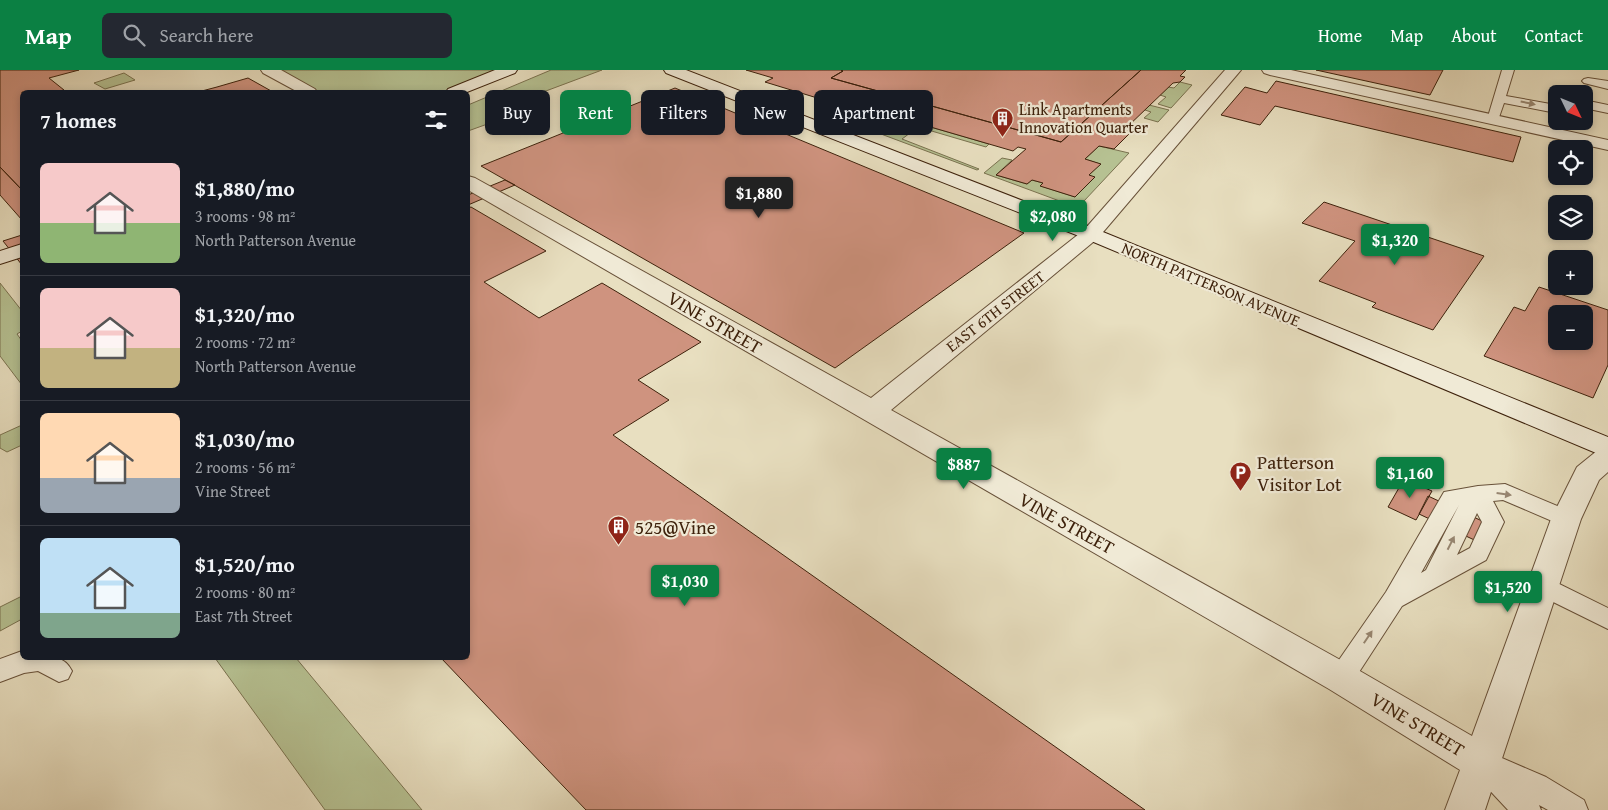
<!DOCTYPE html>
<html lang="en">
<head>
<meta charset="utf-8">
<style>
  :root { --surface:#171b24; --page:#242831; --text:#f1f3f6; --muted:#9ea1a6; --line:#363941; --accent:#0b8043 }
  body { margin:0; font-family:"Gentium Book Plus",serif; background:var(--page); color:var(--text); height:100vh; display:flex; flex-direction:column; font-size:19px; white-space:nowrap }
  * { box-sizing:border-box; margin:0 }
  p { font-size:16px; color:var(--muted) }
  .icon { flex:none; width:28px; height:28px; fill:none; stroke:currentColor; stroke-width:2; stroke-linecap:round; stroke-linejoin:round }
  .map { position:relative; flex:1; overflow:hidden }
  .sheet { position:absolute; left:20px; top:20px; width:450px; height:570px; display:flex; flex-direction:column; background:var(--surface); border-radius:8px; box-shadow:0 2px 8px #0003 }
  .sheet>* { flex:none }
  .hud { position:absolute; left:485px; top:20px; width:475px; height:45px; display:flex; gap:10px }
  .needle { width:32px; rotate:133deg }
  .buttons { position:absolute; left:1548px; top:15px; display:grid; gap:10px }
  .buttons a { display:grid; place-items:center; width:45px; height:45px; border-radius:8px; background:var(--surface); box-shadow:0 2px 8px #0003; font-size:25px }
  .price { position:absolute; translate:-50% -42px; padding:0 11px; border-radius:5px; background:var(--accent); color:#fff; font-size:16px; line-height:32px; filter:drop-shadow(0 1px 2px #0008) }
  .price::after { content:''; position:absolute; left:50%; top:30px; width:15px; height:11px; margin-left:-8px; background:inherit; clip-path:polygon(0 0,100% 0,50% 100%) }
  .price.current { background:#222; color:#fff }
  ul { padding:0; list-style:none }
  li { display:flex; align-items:center; gap:15px; height:125px; padding:0 20px }
  li+li { border-top:1px solid var(--line) }
  li span { display:grid; place-items:center; flex:none; width:140px; height:100px; border-radius:8px; color:#555 }
  li>.icon { margin-inline-start:auto }
  span .icon { width:60px; height:60px; fill:#fffc; stroke-width:1 }
  li b { font-size:21px }
  h2 { display:flex; justify-content:space-between; align-items:center; height:60px; padding:0 20px; font-size:21px }
  .tag { padding:0 18px; border-radius:8px; background:var(--surface); box-shadow:0 2px 8px #0003; font-size:18px; line-height:45px }
  .tag.current { background:var(--accent); color:#fff }
  header { display:flex; align-items:center; gap:30px; box-sizing:border-box; height:70px; padding:0 25px; background:var(--accent); color:#fff }
  header strong { font-size:24px }
  nav { display:flex; gap:28px; margin-inline-start:auto; font-size:18px }
  .search { width:350px; height:45px; background:var(--page); display:flex; align-items:center; gap:12px; box-sizing:border-box; padding:0 18px; border-radius:8px; color:var(--muted); font-size:19px }
  .map>svg:first-child { display:block }
</style>
</head>
<body>
<header>
<strong>Map</strong>
<div class="search"><svg class="icon" aria-label="search" viewBox="0 0 24 24"><circle cx="10" cy="10" r="6"/><path d="M15 15l6 6"/></svg>Search here</div>
<nav><a>Home</a><a>Map</a><a>About</a><a>Contact</a></nav>
</header>
<div class="map">
<svg width="1608" height="740" viewBox="0 0 1608 740">
  <rect width="100%" height="100%" fill="#e8dfc0"/>
  <filter id="stains"><feTurbulence type="fractalNoise" baseFrequency=".004" numOctaves="4"/><feColorMatrix values="0 0 0 0 .2 0 0 0 0 .09 0 0 0 0 .02 0 0 0 .5 -.17"/></filter>
  <radialGradient id="worn" r=".72"><stop offset=".6" stop-color="#630" stop-opacity="0"/><stop offset="1" stop-color="#630" stop-opacity=".3"/></radialGradient>
  <path fill="#b6c192" stroke="#7a724f" d="M270,0H508L451,22H309Z
    M551,0H602L487,43L495,48L493,52L468,61V35Z
    M124,3L135,10L105,19L94,13Z
    M1180,12L1192,15L1171,38L1158,34L1166,27L1160,25L1168,17L1174,18Z
    M1149,35L1169,40L1158,52L1144,48L1151,42L1145,40Z
    M872,40L989,74L986,77L918,57L902,69L979,99L977,100L833,46L840,42L859,48Z
    M1099,76L1129,83L1084,131L1065,133L984,103L1002,88L1012,90L996,105L1027,114L1032,110L1043,113L1041,116L1075,127L1089,105L1100,94L1085,89Z
    M0,213L22,241V261L17,264L22,271V315L0,286Z
    M22,355V375L7,382L0,378V365Z
    M22,526V549L0,561V537Z
    M215,588H296L422,740H325Z"/>
  <path fill="#cf937f" stroke="#3e220c" fill-rule="evenodd" d="M0,0H79L49,8L64,20L59,21L61,22H22V120L0,97Z
    M746,0H841L843,1L831,8L1061,72L1141,0H1186L1180,6L1185,7L1180,12L1173,13L1124,60L1131,62L1114,79L1099,76L1085,89L1101,94L1089,105L1095,107L1075,127L1040,116L1043,113L1032,110L1027,114L996,105L1026,79L1018,77L1013,81L855,35L850,38L765,12L773,8Z
    M841,0H1141L1061,72L831,8L843,1Z
    M1316,0H1443L1430,25Z
    M248,8L273,22H198L217,17Z
    M1276,11L1521,67L1513,92L1275,36L1260,55L1221,45L1245,17L1267,23Z
    M675,18L1024,163L835,298L481,96Z
    M0,97L22,120V150L0,125Z
    M505,110L515,115L468,135V125Z
    M1324,132L1484,186L1433,260L1372,237L1376,233L1319,211L1355,171L1302,153Z
    M471,137L546,181L484,212L539,248L602,213L701,272L638,310L669,330L613,365L1145,740H586L441,588H468V138Z
    M22,165V195L3,171Z
    M1539,217L1608,240V295L1593,328L1484,286L1514,237L1525,241ZM1556,244H1584V271H1556Z
    M1404,409L1432,421L1416,450L1388,437Z
    M1428,426L1493,456L1485,475L1419,444Z"/>
  <g fill="none" stroke-linecap="round" stroke-linejoin="round">
    <defs>
      <path id="lane" d="M1502,0H1514L1506,26L1556,35V43L1504,33L1497,53H1489L1487,50Z
        M1588,8L1608,11V19L1584,13L1582,11L1584,9Z
        M1584,30L1608,35V43L1584,38Z
        M1505,414L1574,443L1577,449L1574,455L1566,457L1503,430L1493,431L1504,452L1486,490L1402,536L1350,616L1341,619L1332,616L1328,608L1332,600L1386,522L1444,422L1478,416ZM1459,435L1426,500L1421,503ZM1477,443L1482,452L1470,478L1457,485Z
        M1543,506L1608,538V559L1535,523L1531,516L1535,509Z
        M22,581V588C42,588 62,581 72,601L68,609L59,612L38,601L24,603L0,612V589Z
        M1481,679L1546,707L1584,730L1588,740H1548L1539,735L1541,740H1508L1480,710L1478,704L1471,701L1467,692L1471,683Z"/>
      <path id="street" d="M261,0H281L315,19L317,22H298L263,3Z
        M1225,0H1241L1098,168L891,340L1353,597L1472,666L1551,449L1577,397L1598,380L1608,377V402L1599,410L1581,449L1485,740H1445L1460,700L1329,619L468,120V106L475,108L871,328L1084,160Z
        M1262,0H1291L1608,70V80L1270,5L1264,3Z"/>
      <path id="secondary" d="M495,0H517L515,3L467,22H446L448,19Z
        M664,0H686L1098,160L1608,367V388L1084,168L666,3Z
        M22,174V187L0,194V181Z"/>
    </defs>
    <use href="#lane" stroke="#685139" stroke-width="2"/>
    <use href="#street" stroke="#685139" stroke-width="2"/>
    <use href="#secondary" stroke="#3e220c" stroke-width="2"/>
    <use href="#lane" fill="#f0ead6" fill-rule="evenodd"/>
    <use href="#street" fill="#f0ead6" fill-rule="evenodd"/>
    <use href="#secondary" fill="#f0ead6" fill-rule="evenodd"/>
  </g>
  <defs><path id="oneway-solid" d="M-6-.8H1V-3.2L6.5 0L1 3.2V.8H-6Z" transform="scale(1.25)"/></defs>
  <g fill="#978671">
    <use href="#oneway-solid" transform="translate(1528 33) rotate(12)"/>
    <use href="#oneway-solid" transform="translate(1504 424) rotate(8)"/>
    <use href="#oneway-solid" transform="translate(1451 473) rotate(-63)"/>
    <use href="#oneway-solid" transform="translate(1368 567) rotate(-56)"/>
  </g>
  <defs>
    <symbol id="building-pin" viewBox="-11 -11 22 30"><path d="M0 17L-7.5 6A9.5 9.5 0 1 1 7.5 6Z" fill="#8f2418" stroke="#f0ead6"/><path d="M-4-6H4V6H1V3H-1V6H-4ZM-2.5-4.3h1.7v1.8h-1.7ZM.8-4.3h1.7v1.8H.8ZM-2.5-1h1.7V.8h-1.7ZM.8-1h1.7V.8H.8Z" fill="#fff"/></symbol>
    <symbol id="parking-pin" viewBox="-11 -11 22 30"><path d="M0 17L-7.5 6A9.5 9.5 0 1 1 7.5 6Z" fill="#8f2418" stroke="#f0ead6"/><path d="M-3.5-5.5H1a3.5 3.5 0 0 1 0 7H-1V5.5H-3.5ZM-1-3.4V-.6H.8a1.4 1.4 0 0 0 0-2.8Z" fill="#fff"/></symbol>
  </defs>
  <g fill-rule="evenodd">
    <use href="#building-pin" x="990" y="36" width="25" height="34"/>
    <use href="#parking-pin" x="1228" y="390" width="25" height="34"/>
    <use href="#building-pin" x="606" y="444" width="25" height="34"/>
  </g>
  <g text-anchor="middle" stroke-width="4.5" stroke-linejoin="round" paint-order="stroke">
    <g font-size="16" fill="#3e220c" stroke="#f0ead6" text-anchor="start">
      <text x="1019" y="45">Link Apartments<tspan x="1019" dy="18">Innovation Quarter</tspan></text>
    </g>
    <g font-size="16" fill="#3e220c" stroke="#f0ead6">
      <text transform="translate(1211 214) rotate(23)" y="6">NORTH PATTERSON AVENUE</text>
      <text transform="translate(995 241) rotate(-38)" y="6">EAST 6TH STREET</text>
    </g>
    <g font-size="19" fill="#3e220c" stroke="#f0ead6">
      <text transform="translate(715 252) rotate(30)" y="7">VINE STREET</text>
      <text transform="translate(1067 453) rotate(29)" y="7">VINE STREET</text>
      <text transform="translate(1418 654) rotate(31)" y="7">VINE STREET</text>
    </g>
    <g font-size="19" fill="#3e220c" stroke="#f0ead6" text-anchor="start">
      <text x="1257" y="399">Patterson<tspan x="1257" dy="22">Visitor Lot</tspan></text>
      <text x="635" y="464">525@Vine</text>
    </g>
  </g>
  <rect width="100%" height="100%" filter="url(#stains)"/>
  <rect width="100%" height="100%" fill="url(#worn)"/>
</svg>
<div class="buttons">
<a><svg class="needle" viewBox="-14 -14 28 28"><path d="M0-13l5 13h-10z" fill="#e53935"/><path d="M0 13l5-13h-10z" fill="#9ea1a6"/></svg></a>
<a><svg class="icon" aria-label="locate" viewBox="0 0 24 24"><circle cx="12" cy="12" r="6"/><path d="M12 2v4M12 18v4M2 12h4M18 12h4"/></svg></a>
<a><svg class="icon" aria-label="layers" viewBox="0 0 24 24"><path d="M12 4l9 5-9 5-9-5zM3 14l9 5 9-5"/></svg></a>
<a>+</a>
<a>−</a>
</div>
<b class="price current" style="left:759px;top:149px">$1,880</b>
<b class="price" style="left:1053px;top:172px">$2,080</b>
<b class="price" style="left:1395px;top:196px">$1,320</b>
<b class="price" style="left:964px;top:420px">$887</b>
<b class="price" style="left:1410px;top:429px">$1,160</b>
<b class="price" style="left:685px;top:537px">$1,030</b>
<b class="price" style="left:1508px;top:543px">$1,520</b>
<div class="hud">
<a class="tag">Buy</a>
<a class="tag current">Rent</a>
<a class="tag">Filters</a>
<a class="tag">New</a>
<a class="tag">Apartment</a>
</div>
<section class="sheet">
<h2>7 homes<svg class="icon" aria-label="filters" viewBox="0 0 24 24"><path d="M4 7h16M4 17h16"/><circle cx="9" cy="7" r="2"/><circle cx="15" cy="17" r="2"/></svg></h2>
<ul>
<li><span style="background:linear-gradient(#f6c9c9 60%,#8fb573 0)"><svg class="icon" aria-label="home" viewBox="0 0 24 24"><path d="M3 11l9-7 9 7M6 9v11h12V9"/></svg></span><div><b>$1,880/mo</b><p>3 rooms · 98 m²</p><p>North Patterson Avenue</p></div></li>
<li><span style="background:linear-gradient(#f6c9c9 60%,#c2b280 0)"><svg class="icon" aria-label="home" viewBox="0 0 24 24"><path d="M3 11l9-7 9 7M6 9v11h12V9"/></svg></span><div><b>$1,320/mo</b><p>2 rooms · 72 m²</p><p>North Patterson Avenue</p></div></li>
<li><span style="background:linear-gradient(#ffd9b3 65%,#9aa5b1 0)"><svg class="icon" aria-label="home" viewBox="0 0 24 24"><path d="M3 11l9-7 9 7M6 9v11h12V9"/></svg></span><div><b>$1,030/mo</b><p>2 rooms · 56 m²</p><p>Vine Street</p></div></li>
<li><span style="background:linear-gradient(#bfe0f5 75%,#7fa58c 0)"><svg class="icon" aria-label="home" viewBox="0 0 24 24"><path d="M3 11l9-7 9 7M6 9v11h12V9"/></svg></span><div><b>$1,520/mo</b><p>2 rooms · 80 m²</p><p>East 7th Street</p></div></li>
</ul>
</section>
</div>
</body>
</html>
